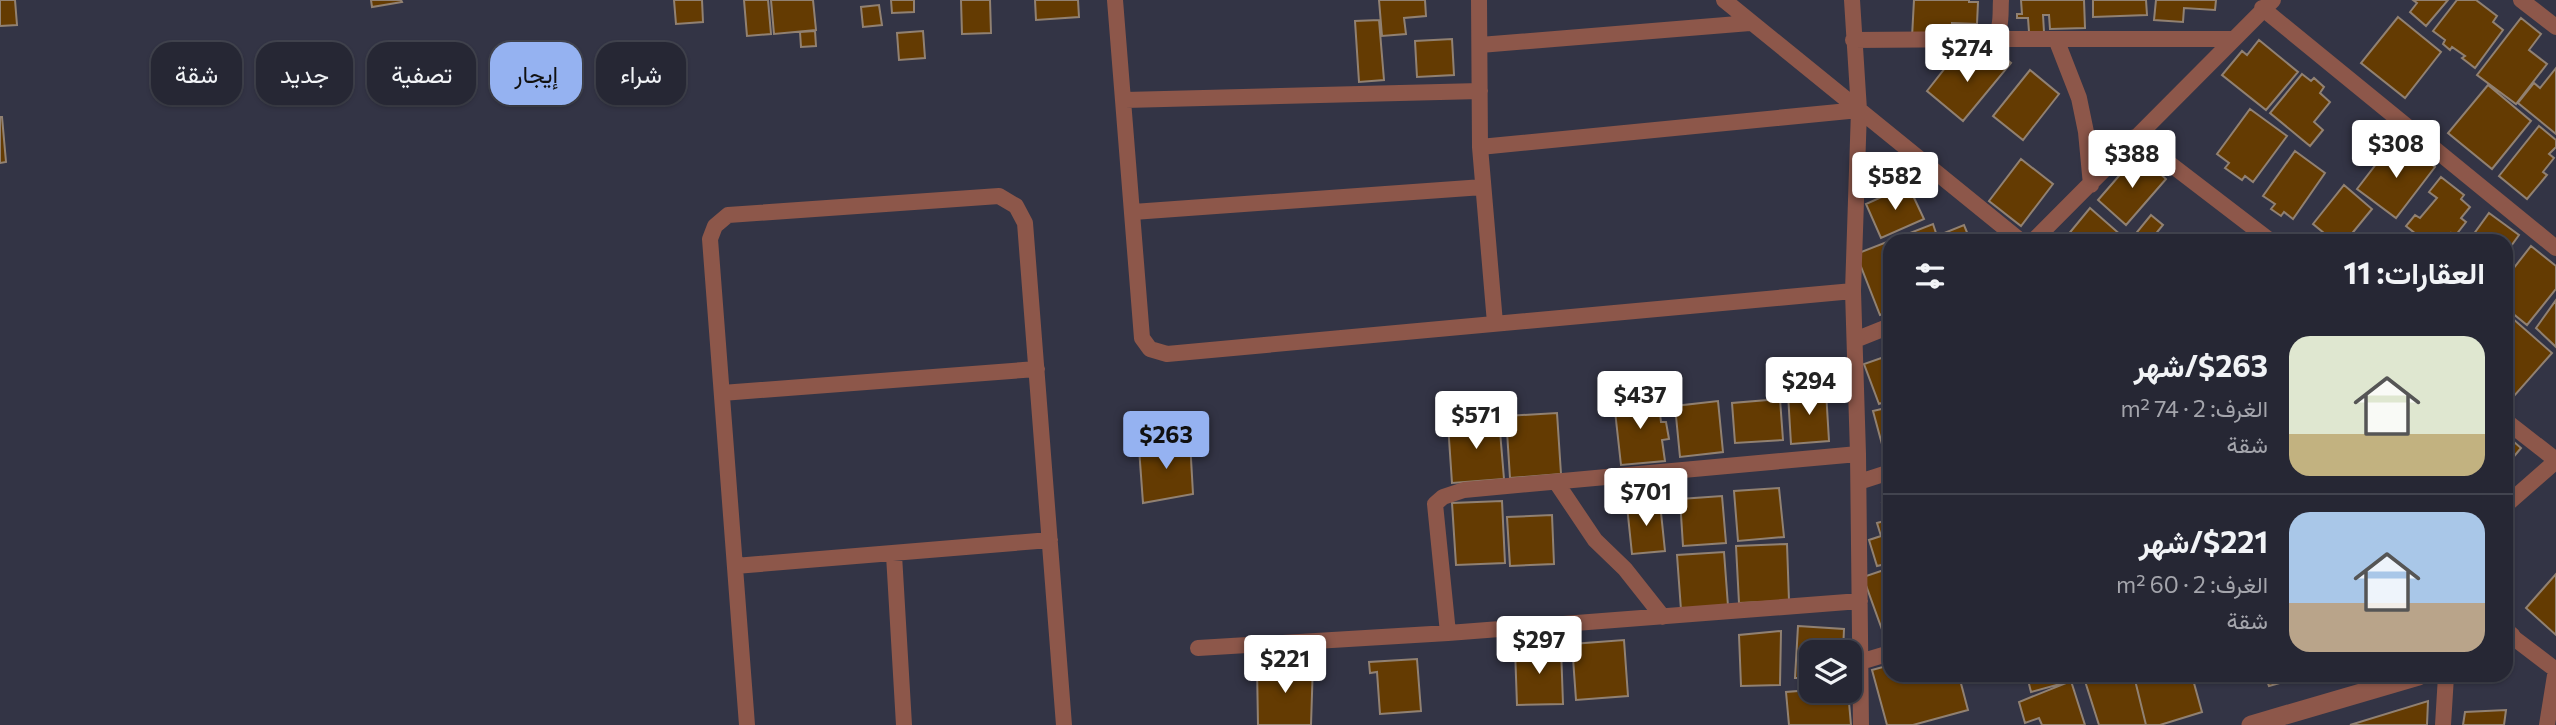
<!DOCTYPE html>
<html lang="ar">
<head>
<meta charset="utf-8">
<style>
  :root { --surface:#262734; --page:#323340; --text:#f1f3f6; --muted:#a4a5ac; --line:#42444f; --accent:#95b2f1 }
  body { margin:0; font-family:Commissioner,Vazirmatn,sans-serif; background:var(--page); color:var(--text); direction:rtl; height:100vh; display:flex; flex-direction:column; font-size:26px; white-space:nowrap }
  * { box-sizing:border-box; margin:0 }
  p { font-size:23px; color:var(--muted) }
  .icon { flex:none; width:38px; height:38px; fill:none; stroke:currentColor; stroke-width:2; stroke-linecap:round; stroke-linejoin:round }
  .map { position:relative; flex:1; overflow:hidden; direction:ltr }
  .sheet { position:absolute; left:1883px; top:234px; width:630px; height:448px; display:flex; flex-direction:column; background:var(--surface); border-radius:21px; box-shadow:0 2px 5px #0004,0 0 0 2px var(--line); direction:rtl }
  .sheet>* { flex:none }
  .banner { position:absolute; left:21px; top:42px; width:665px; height:63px; direction:rtl; display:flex; gap:14px }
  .tools { position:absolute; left:1799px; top:640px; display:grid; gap:14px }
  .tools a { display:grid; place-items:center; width:63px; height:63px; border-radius:14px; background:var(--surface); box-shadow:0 2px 5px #0004,0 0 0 2px var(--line); font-size:35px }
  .price { position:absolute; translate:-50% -60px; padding:0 16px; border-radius:7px; background:#fff; color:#222; font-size:23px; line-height:46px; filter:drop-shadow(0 2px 4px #0008) }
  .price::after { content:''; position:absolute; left:50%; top:42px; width:21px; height:16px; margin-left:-10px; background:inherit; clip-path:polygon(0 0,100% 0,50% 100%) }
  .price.on { background:var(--accent); color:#111 }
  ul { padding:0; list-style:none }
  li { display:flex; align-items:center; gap:21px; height:175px; padding:0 28px }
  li+li { border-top:2px solid var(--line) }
  li span { display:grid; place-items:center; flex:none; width:196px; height:140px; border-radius:21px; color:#555 }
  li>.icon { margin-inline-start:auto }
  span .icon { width:84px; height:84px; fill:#fffc; stroke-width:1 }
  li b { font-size:30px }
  h2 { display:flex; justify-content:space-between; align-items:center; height:84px; padding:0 28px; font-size:30px }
  .pill { padding:0 24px; border-radius:21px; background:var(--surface); box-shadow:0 2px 5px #0004,0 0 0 2px var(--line); font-size:24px; line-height:63px }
  .pill.on { background:var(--accent); color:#111 }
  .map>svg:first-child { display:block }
</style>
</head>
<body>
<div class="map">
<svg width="2556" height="725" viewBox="0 0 2556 725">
  <rect width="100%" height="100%" fill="#333445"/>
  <path fill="#643b02" stroke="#918172" stroke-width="2" d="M0,0H15L17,25L0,26Z
    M371,0H401L402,2L372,7Z
    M674,0H702L703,22L676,24Z
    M744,0H768L771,34L747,36Z
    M771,0H813L816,30L774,34Z
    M891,0H914V12L892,13Z
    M961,0H990L991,33L962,34Z
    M1035,0H1078L1079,17L1036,20Z
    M1379,0H1425L1426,16L1404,18L1406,34L1382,36Z
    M1914,0H1969V2H1978L1977,24L1952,23V34L1912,37Z
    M2021,0H2084L2085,28L2050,29L2049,15H2043L2044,32H2029L2028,18H2017V14H2022Z
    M2093,0H2146L2147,15L2093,17Z
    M2156,0H2216L2215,10L2184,8L2183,22L2154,20Z
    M2413,0H2448L2426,26L2410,12L2417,3Z
    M2457,0H2476L2497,16L2493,22L2503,30L2475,68L2462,58L2465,56L2452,47L2450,50L2443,44L2445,40L2433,31Z
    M879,5L882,25L863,27L861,7Z
    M2398,17L2441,52L2405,98L2361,63Z
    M2521,18L2541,34L2529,50L2547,64L2516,104L2477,75Z
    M1379,20L1384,80L1359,82L1355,21Z
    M815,31L816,46L801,47L800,32Z
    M923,31L925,58L899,60L897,33Z
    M1452,39L1454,75L1417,77L1415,41Z
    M2259,40L2298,72L2266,110L2222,75L2242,51L2247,55Z
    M1999,53L2011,63L1963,121L1927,91L1953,58L1970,72L1982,57L1990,64Z
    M2556,68V134L2518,103L2534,83L2540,88Z
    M2030,70L2059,94L2023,140L1993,116Z
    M2302,74L2311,81L2314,78L2324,87L2320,93L2330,102L2314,122L2323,130L2310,146L2270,113Z
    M2488,85L2531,121L2492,169L2448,133Z
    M2250,109L2287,136L2253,182L2245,176L2242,180L2225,168L2229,163L2217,154Z
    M0,117H2L6,162L0,163Z
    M2539,126L2556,140V147L2549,154L2554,158L2543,172L2547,175L2527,199L2499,176Z
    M2409,146L2435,167L2396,218L2357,189L2387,150L2399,159Z
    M2295,151L2325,173L2293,219L2284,212L2281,216L2271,209L2275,204L2263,196Z
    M2138,154L2166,179L2126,225L2098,200Z
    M2021,159L2053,184L2021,226L1989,201Z
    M2441,177L2464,195L2461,199L2470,207L2461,218L2466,222L2455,236L2451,233L2444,242H2426L2406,226L2415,215L2420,218L2437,198L2429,192Z
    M1908,185L1924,219L1881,238L1866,204Z
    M2344,185L2372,209L2345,242H2335L2313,224Z
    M2090,208L2122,236L2117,242H2062Z
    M2489,213L2519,235L2506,253V242H2468Z
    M2151,215L2163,225L2149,242L2137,232Z
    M1933,224L1937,236L1964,225L1971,242H1890V312L1880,315L1856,254Z
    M2531,246L2556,266V289L2527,325L2506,308V278Z
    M2556,300V347L2536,328Z
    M2512,318L2552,353L2507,404L2506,324Z
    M1890,355V395L1886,397L1887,401L1879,404L1864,364Z
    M1826,391L1829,441L1791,444L1788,394Z
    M1658,397L1661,422H1666L1669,439L1662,440L1665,461L1621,465L1614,402Z
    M1780,399L1783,440L1735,443L1732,403Z
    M1718,401L1723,452L1680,457L1675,406Z
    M1890,407V458L1886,459L1873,411Z
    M1557,413L1561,474L1510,478L1506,416Z
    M1499,419L1504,479L1452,483L1448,424Z
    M2506,435L2521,448L2506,466Z
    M1190,441L1193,494L1143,503L1139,448Z
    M1779,488L1784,537L1738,541L1734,491Z
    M1722,496L1726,543L1683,546L1680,499Z
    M1890,500V563L1877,566L1869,540L1881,536L1877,523L1888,520L1882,503Z
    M1502,501L1505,563L1456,565L1452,503Z
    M1660,503L1665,551L1632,554L1627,506Z
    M1552,515L1554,564L1510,566L1507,517Z
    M1787,544L1789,601L1739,603L1736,546Z
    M1724,552L1728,606L1681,610L1677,555Z
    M1890,568V633L1884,635L1863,577Z
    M2556,574V635L2526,608Z
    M1798,626L1844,629L1843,653H1811V678H1795Z
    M1781,631L1780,685L1741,686L1739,635Z
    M1624,640L1628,696L1576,700L1572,644Z
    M1561,648L1563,704L1517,705L1515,649Z
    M1417,659L1421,711L1380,714L1377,672L1370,673L1369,662Z
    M1313,663L1311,725H1258L1257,667Z
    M1890,665V676H1959L1968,710L1913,725H1887L1872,670Z
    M2027,676H2069L2071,681L2031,692Z
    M2093,676H2134L2146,725H2099L2084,678Z
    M2134,676H2192L2202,712L2160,725H2146Z
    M2265,676H2301L2302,677L2269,686Z
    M2071,681L2085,725H2042L2039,718L2025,723L2019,702Z
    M1811,690L1848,691L1851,725H1789L1786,692Z
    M2428,701L2427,725H2350Z
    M2506,710L2504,725H2463L2465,712Z"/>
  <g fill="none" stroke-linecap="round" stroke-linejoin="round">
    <path stroke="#8d574a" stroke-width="16" d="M1115,0L1142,338L1150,349L1167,354L1853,291
      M1479,0L1480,147L1495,323
      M1724,0L2022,242
      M1852,0L1859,110L1853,291L1858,454L1861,725
      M2521,0L2556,27
      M2262,8L2556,248
      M1991,39H2231
      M2056,39L2079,98L2086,132L2091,185
      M1853,40L1991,39C2003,31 2000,13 2001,0
      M1480,45L1750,23
      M1125,100L1480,91
      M2135,137L2272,242
      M1480,147L1859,110
      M1133,212L1483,187
      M2032,242L2273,0
      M1855,340L1890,326
      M722,393L1037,369
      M2506,421L2556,460
      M1556,482L1595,540L1625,569L1663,617
      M1859,482L1890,472
      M2506,505L2556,461
      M894,555L904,725
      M735,566L1050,540
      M2506,632L2556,670
      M1448,633L1435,504L1443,497L1464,490L1858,454
      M1198,648L1448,633L1860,601
      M1860,662L1890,653
      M747,725L710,239L715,226L728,215L999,196L1016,206L1025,223L1064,725
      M2443,725L2446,676
      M2547,725L2556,669"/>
    <path stroke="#8d574a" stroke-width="19" d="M2506,640L2511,636
      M2251,725L2419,676"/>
  </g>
</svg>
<div class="tools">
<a><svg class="icon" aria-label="layers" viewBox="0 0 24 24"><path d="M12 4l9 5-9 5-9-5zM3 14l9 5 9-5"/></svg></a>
</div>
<b class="price" style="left:1967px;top:84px">$274</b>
<b class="price" style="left:2396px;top:180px">$308</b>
<b class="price" style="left:2132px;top:190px">$388</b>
<b class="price" style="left:1895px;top:212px">$582</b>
<b class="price" style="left:1809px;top:417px">$294</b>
<b class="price" style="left:1640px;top:431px">$437</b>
<b class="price" style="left:1476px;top:451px">$571</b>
<b class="price on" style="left:1166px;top:471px">$263</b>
<b class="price" style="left:1646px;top:528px">$701</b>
<b class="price" style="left:1539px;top:676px">$297</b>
<b class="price" style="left:1285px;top:695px">$221</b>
<div class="banner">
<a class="pill">شراء</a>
<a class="pill on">إيجار</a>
<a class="pill">تصفية</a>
<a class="pill">جديد</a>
<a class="pill">شقة</a>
</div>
<section class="sheet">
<h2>العقارات: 11<svg class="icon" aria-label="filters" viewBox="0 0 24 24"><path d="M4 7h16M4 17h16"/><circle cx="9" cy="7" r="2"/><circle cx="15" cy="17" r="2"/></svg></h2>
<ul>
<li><span style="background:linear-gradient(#dfe7d0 70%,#c2b280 0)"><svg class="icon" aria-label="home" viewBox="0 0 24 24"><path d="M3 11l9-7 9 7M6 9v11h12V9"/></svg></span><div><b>$263/شهر</b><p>الغرف: 2 · 74 m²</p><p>شقة</p></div></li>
<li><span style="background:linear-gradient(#a9c7e8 65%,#b9a48a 0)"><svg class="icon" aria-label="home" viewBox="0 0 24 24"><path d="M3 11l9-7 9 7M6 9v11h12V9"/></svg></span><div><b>$221/شهر</b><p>الغرف: 2 · 60 m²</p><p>شقة</p></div></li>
</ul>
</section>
</div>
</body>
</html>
